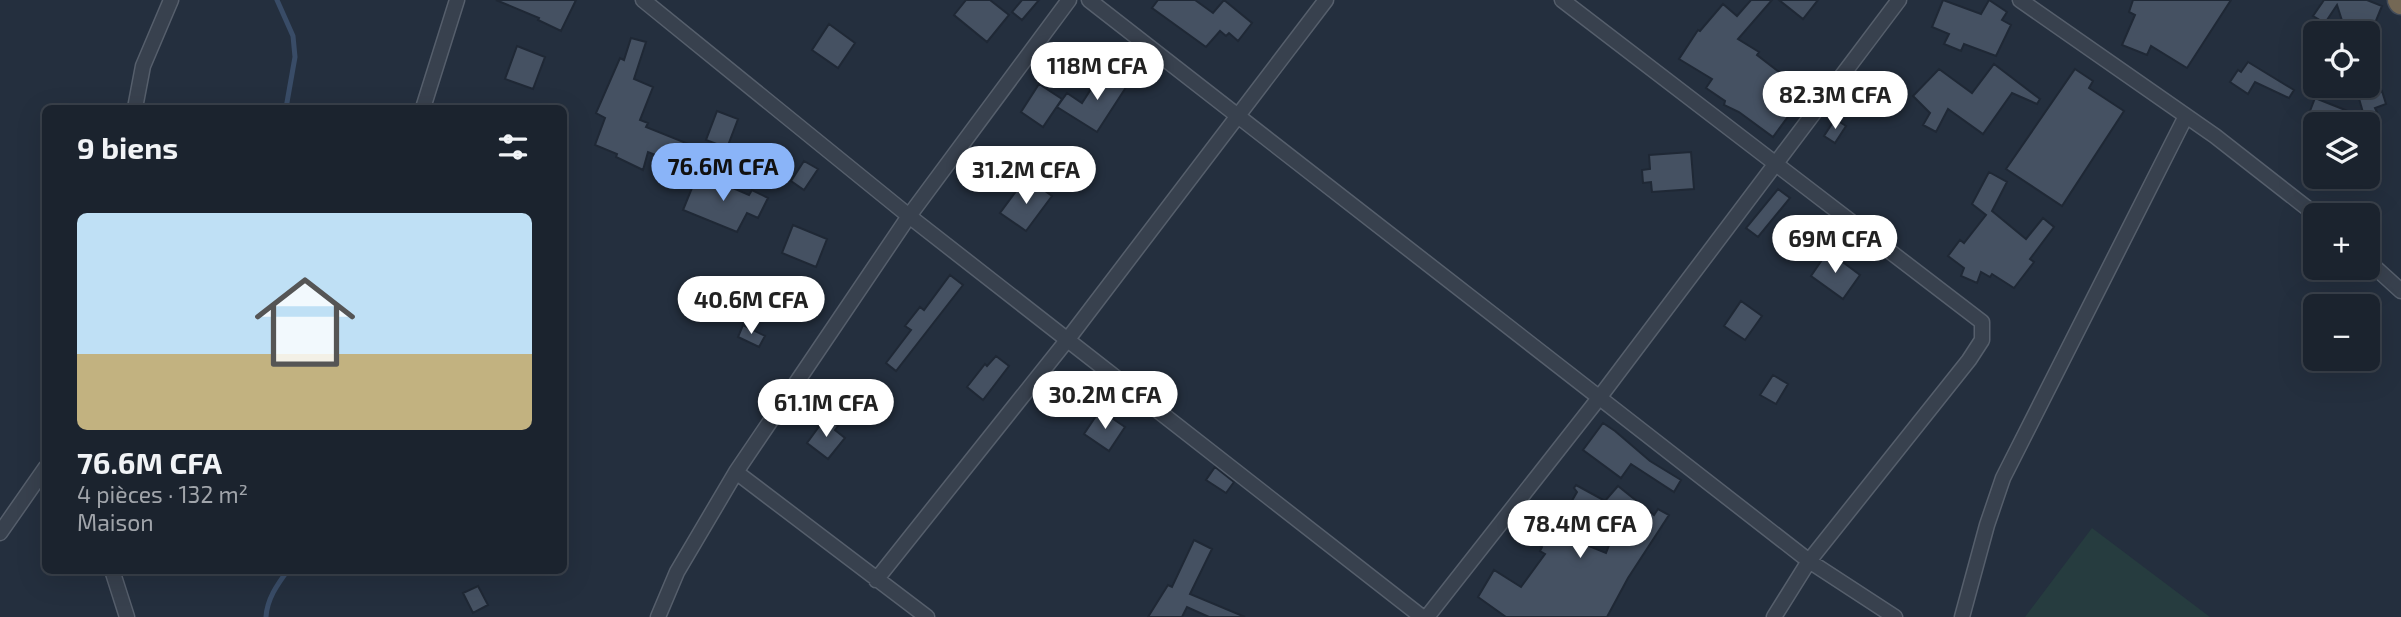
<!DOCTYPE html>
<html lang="fr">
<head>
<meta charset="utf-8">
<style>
  :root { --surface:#1b232e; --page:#242b36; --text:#f1f3f6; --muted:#a0a4aa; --line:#39404a; --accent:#8ab4f8 }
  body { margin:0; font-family:"Exo 2",sans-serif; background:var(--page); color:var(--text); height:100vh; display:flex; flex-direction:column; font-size:26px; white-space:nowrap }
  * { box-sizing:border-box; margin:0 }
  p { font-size:23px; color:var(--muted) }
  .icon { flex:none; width:38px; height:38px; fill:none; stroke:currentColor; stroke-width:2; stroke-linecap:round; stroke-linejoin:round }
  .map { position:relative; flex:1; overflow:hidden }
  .panel { position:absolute; left:42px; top:105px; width:525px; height:469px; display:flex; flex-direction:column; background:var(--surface); border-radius:10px; box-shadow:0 7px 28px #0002,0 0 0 2px var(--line) }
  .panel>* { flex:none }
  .tools { position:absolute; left:2303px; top:21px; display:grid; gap:14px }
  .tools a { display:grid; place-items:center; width:77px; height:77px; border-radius:10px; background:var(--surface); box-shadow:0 7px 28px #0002,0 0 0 2px var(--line); font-size:35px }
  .price { position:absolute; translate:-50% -60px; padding:0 16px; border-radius:24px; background:#fff; color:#222; font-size:23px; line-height:46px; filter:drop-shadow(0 2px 4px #0008) }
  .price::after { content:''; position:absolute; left:50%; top:42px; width:21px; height:16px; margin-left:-10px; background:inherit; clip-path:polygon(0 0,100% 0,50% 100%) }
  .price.active { background:var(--accent); color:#111 }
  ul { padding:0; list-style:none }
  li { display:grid; align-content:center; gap:14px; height:371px; padding:0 35px }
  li+li { border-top:2px solid var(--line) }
  li span { display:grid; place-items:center; height:217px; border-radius:10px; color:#555 }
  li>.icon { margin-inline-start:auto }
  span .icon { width:126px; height:126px; fill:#fffc; stroke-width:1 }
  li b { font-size:30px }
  h2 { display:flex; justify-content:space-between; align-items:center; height:84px; padding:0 35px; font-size:30px }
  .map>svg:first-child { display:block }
</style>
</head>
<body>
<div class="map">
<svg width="2401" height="617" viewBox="0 0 2401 617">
  <rect width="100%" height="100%" fill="#242f3e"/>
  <path fill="#263c3f" d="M2092,528L2210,617H2025Z"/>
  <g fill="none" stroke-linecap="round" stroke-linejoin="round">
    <path stroke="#394c67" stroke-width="5" d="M277,0L293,36L295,57L286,108
      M266,617C267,599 277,585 288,570"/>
  </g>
  <path fill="#455162" stroke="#1f2835" stroke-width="2" fill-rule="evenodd" d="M496,0H576L561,31L538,20L539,18Z
    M966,0H990L1009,15L987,42L954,15Z
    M1022,0H1039L1022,20L1012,12Z
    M1158,0H1195L1213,13L1224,0L1252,23L1238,41L1229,33L1226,36L1220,31L1206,47L1152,8Z
    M1751,0H1772L1738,39L1759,52L1757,55L1788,79L1783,86L1801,99L1773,137L1739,112L1724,105L1725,101L1706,88L1712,79L1679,59L1698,30L1700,31L1723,4L1737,16Z
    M1779,0H1818L1803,19Z
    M1943,0L1981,14L1989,0L2007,12L2002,20L2011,25L1996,56L1964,44L1961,51L1944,44L1949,34L1932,27Z
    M2133,0H2231L2187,68L2151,46L2147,55L2122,45L2135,15L2129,12Z
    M2324,0H2367L2382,6L2371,33H2346L2337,5L2325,23L2313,16Z
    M829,24L855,43L838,68L812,50Z
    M631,38L646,42L634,79L653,87L640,120L648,123L646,127L701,149L694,170L648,152L643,170L616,157L617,154L595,145L605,118L596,113L620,58L624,60Z
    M517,46L545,57L533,89L505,79Z
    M2248,62L2294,90L2289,98L2255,82L2248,94L2230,82L2238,70L2241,72Z
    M1994,64L2040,99L2037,104L2012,93L1983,134L1948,109L1936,132L1923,125L1930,113L1913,96L1939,69L1972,93Z
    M1116,68L1132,78L1097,132L1057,107L1067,93L1082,103L1093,86L1101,92Z
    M2075,69L2093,81L2089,88L2124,111L2062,206L2006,169Z
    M2373,83L2376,93L2382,91L2386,104L2375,108L2377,112L2364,116L2356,88Z
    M1039,84L1062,99L1043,127L1021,112Z
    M2315,98L2378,123V124H2305Z
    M717,111L738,119L727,148L706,140Z
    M1835,119L1846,126L1835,143L1824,136Z
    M1691,152L1694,189L1652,192L1651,182L1643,183L1642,170L1650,169L1649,155Z
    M804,161L818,169L804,190L791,181Z
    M1989,172L2007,182L1992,211L2026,239L2043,218L2054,227L2030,259L2034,262L2014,288L1992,274L1990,277L1981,272L1977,283L1961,276L1964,268L1948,256L1960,240L1964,243L1986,215L1972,204Z
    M698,173L749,195L752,190L768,198L758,218L747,213L737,232L683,210Z
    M1022,183L1033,191L1037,185L1052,196L1026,231L1000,213Z
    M1778,189L1790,198L1758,237L1746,228Z
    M793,225L827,239L816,267L782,253Z
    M1828,251L1860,275L1843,299L1811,276Z
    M950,275L963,285L896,371L886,363L911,330L905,326L920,307L924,310Z
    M731,293L747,304L736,319L720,307Z
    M1741,301L1762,316L1745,340L1724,326Z
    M743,325L765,336L759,347L738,337Z
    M996,356L1009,366L983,400L967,387L985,364L987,366Z
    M1773,375L1788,384L1776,404L1760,395Z
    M1100,410L1125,427L1109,451L1084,434Z
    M826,417L838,426L835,430L845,438L828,459L807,443Z
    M1603,423L1615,431L1650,461L1681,480L1674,492L1631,464L1621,478L1583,450Z
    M1215,467L1234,482L1226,493L1206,480Z
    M1576,485L1605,501L1618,486L1654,515L1658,509L1669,515L1628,578L1607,617H1506L1478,597L1494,570L1521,587L1545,554L1540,551L1542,547L1520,533L1529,520L1550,534L1554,527L1559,530L1566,511L1577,492L1574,488ZM1592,507L1615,530L1606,553L1574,540Z
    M1194,540L1212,549L1190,594L1245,617H1209L1187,607L1182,617H1148L1168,585L1172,587Z
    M478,586L488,605L473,613L463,593Z"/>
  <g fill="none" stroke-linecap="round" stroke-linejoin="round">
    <defs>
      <path id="street" d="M643,0L909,216L1422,617
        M1089,0L1809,561L1895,617
        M1562,0L1982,322V340L1969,360L1809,561L1774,617
        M2020,0L2215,136L2316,215
        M135,108L143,66L171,0
        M423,108L457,0
        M2368,261L2401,291
        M0,533L46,467
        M112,570L127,617
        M876,580L1068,339L1326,0
        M658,617L677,572L736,472
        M927,617L736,472L909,216L1069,0
        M1427,617L1599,398L1899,0
        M1962,617L1987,525L2003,478L2186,116"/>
      <path id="highway" d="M2400,0L2401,2"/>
    </defs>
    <use href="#street" stroke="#565f6c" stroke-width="17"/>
    <use href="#highway" stroke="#434c59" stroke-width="27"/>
    <use href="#street" stroke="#38414e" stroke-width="14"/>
    <use href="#highway" stroke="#746855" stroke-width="24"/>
  </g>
</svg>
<div class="tools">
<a><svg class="icon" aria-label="locate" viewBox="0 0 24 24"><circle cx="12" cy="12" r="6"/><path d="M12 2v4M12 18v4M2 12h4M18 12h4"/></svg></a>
<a><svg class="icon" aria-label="layers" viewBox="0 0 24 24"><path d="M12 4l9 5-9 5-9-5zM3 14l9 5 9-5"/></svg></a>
<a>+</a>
<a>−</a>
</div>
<b class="price" style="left:1097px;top:102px">118M CFA</b>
<b class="price" style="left:1835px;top:131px">82.3M CFA</b>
<b class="price active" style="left:723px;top:203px">76.6M CFA</b>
<b class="price" style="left:1026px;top:206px">31.2M CFA</b>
<b class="price" style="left:1835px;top:275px">69M CFA</b>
<b class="price" style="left:751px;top:336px">40.6M CFA</b>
<b class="price" style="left:1105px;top:431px">30.2M CFA</b>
<b class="price" style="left:826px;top:439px">61.1M CFA</b>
<b class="price" style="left:1580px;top:560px">78.4M CFA</b>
<section class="panel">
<h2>9 biens<svg class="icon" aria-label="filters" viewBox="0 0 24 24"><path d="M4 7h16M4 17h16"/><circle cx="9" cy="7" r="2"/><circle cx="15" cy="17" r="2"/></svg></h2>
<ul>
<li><span style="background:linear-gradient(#bfe0f5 65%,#c2b280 0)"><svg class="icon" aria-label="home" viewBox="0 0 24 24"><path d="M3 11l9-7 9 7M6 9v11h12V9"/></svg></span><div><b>76.6M CFA</b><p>4 pièces · 132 m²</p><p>Maison</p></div></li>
</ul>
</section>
</div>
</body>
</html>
